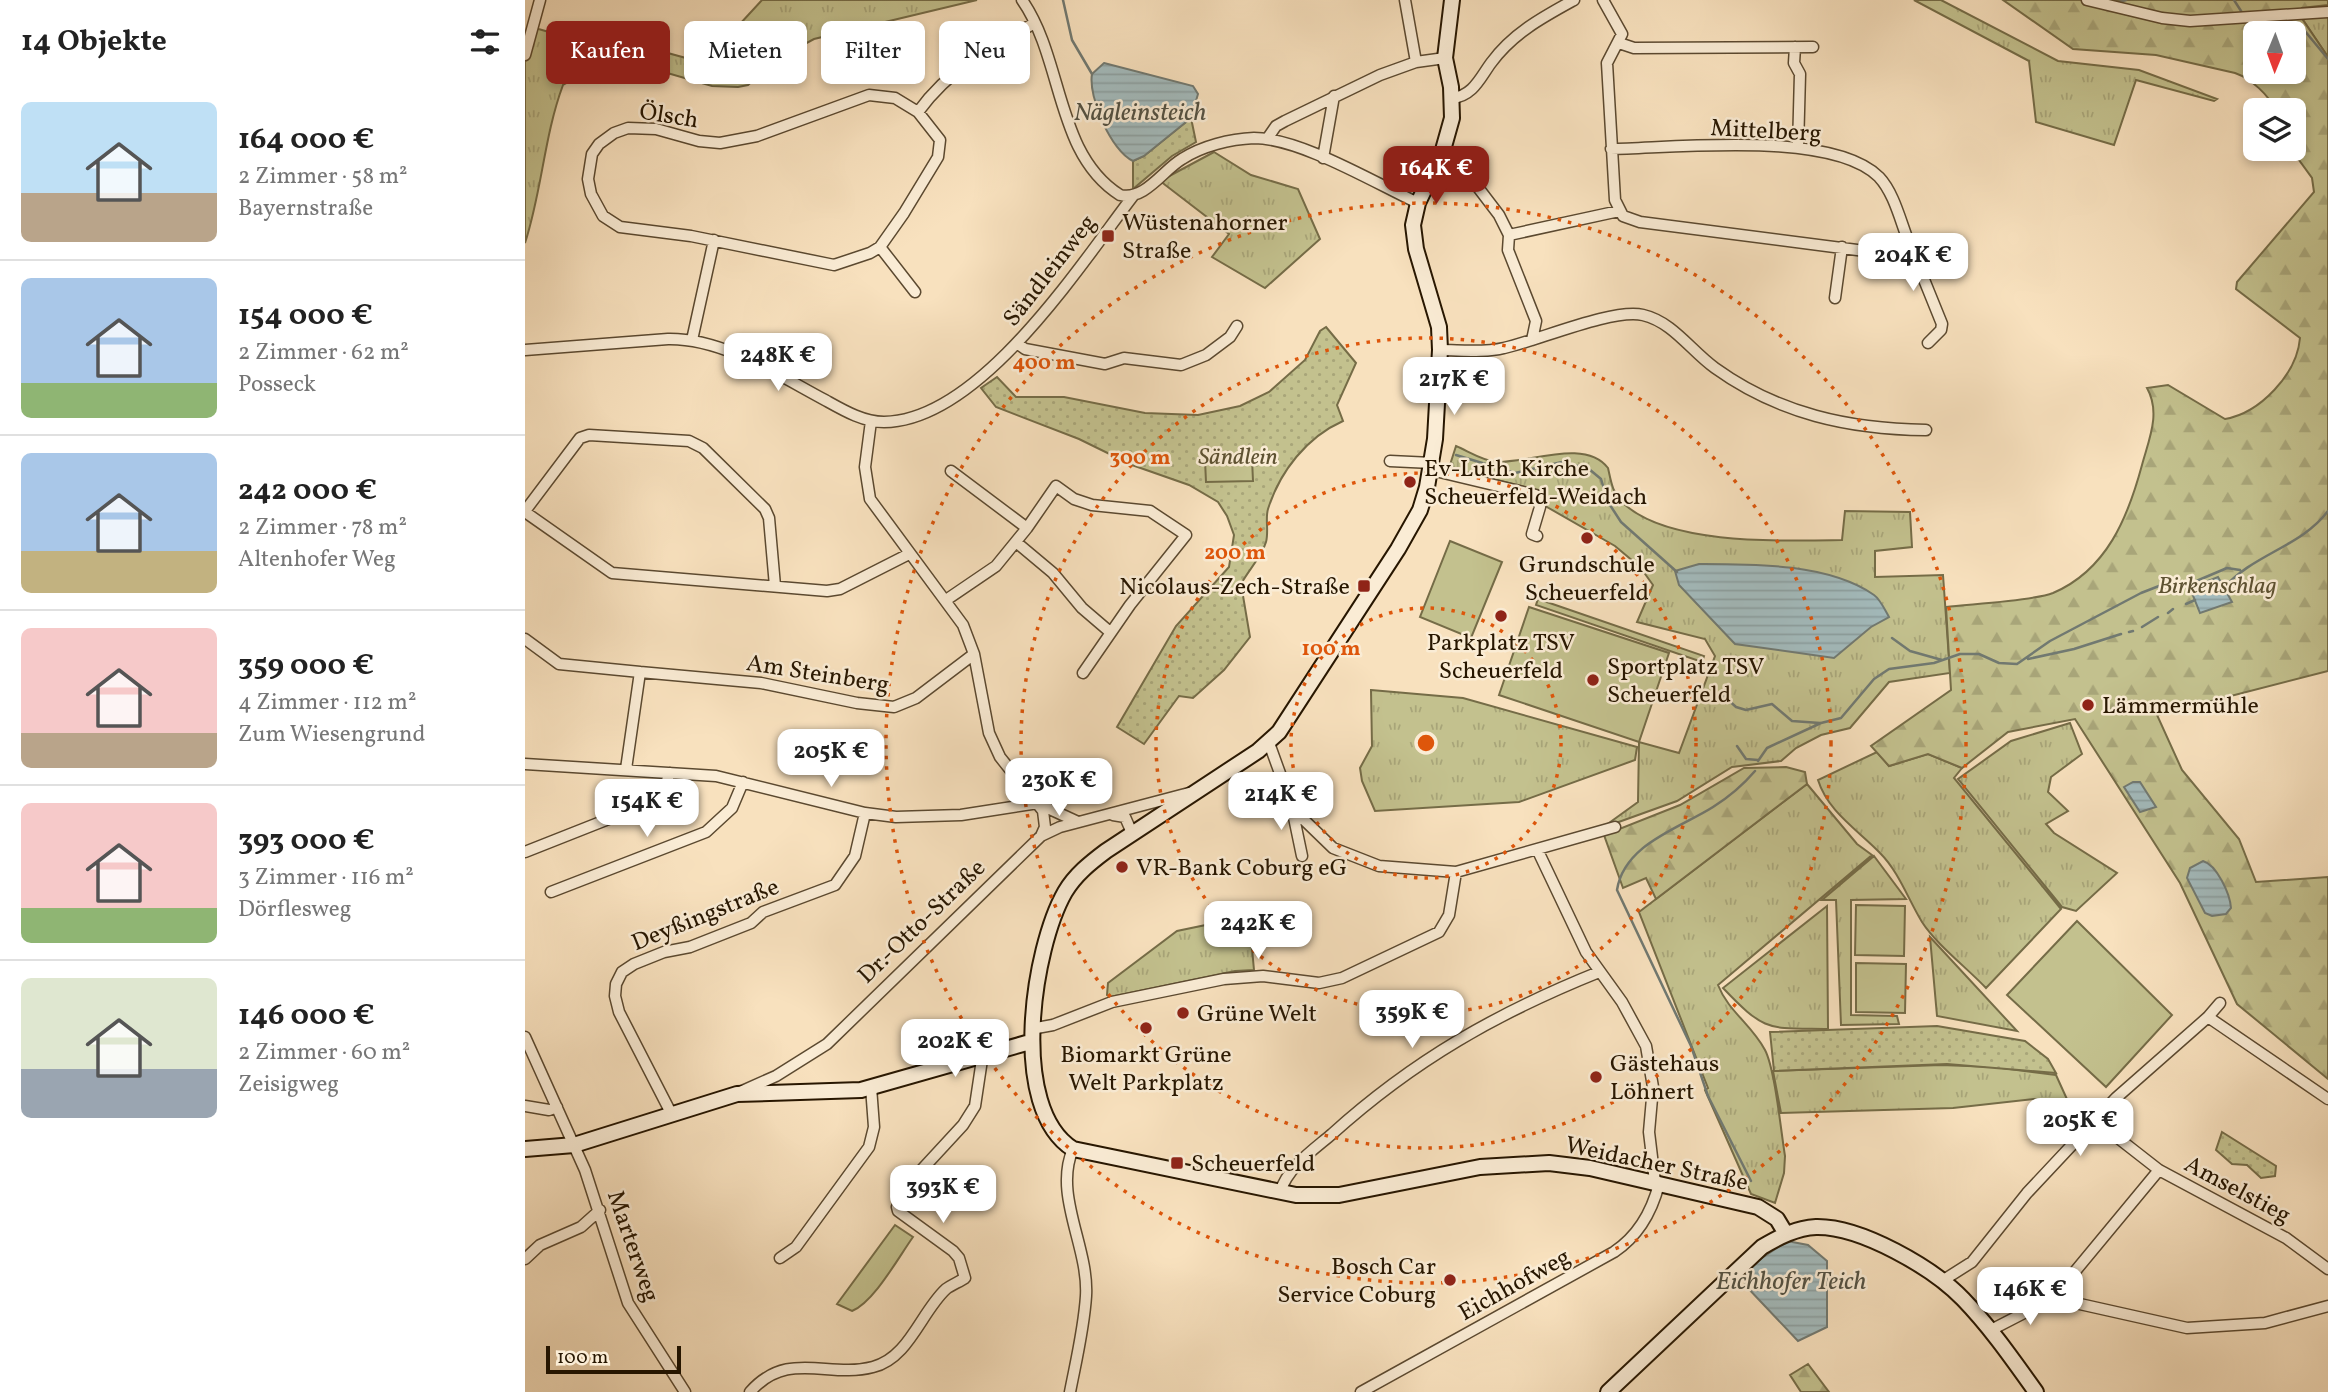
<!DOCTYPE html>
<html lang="de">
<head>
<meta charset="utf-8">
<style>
  :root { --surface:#fff; --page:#f2f2f2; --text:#222; --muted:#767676; --line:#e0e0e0; --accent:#8f2418 }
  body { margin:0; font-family:Vollkorn,serif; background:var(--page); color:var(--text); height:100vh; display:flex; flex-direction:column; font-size:26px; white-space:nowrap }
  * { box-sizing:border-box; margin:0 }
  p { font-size:23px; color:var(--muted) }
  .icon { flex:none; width:38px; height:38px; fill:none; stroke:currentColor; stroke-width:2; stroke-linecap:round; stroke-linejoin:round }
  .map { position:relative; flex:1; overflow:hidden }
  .drawer { display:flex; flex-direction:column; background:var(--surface); width:525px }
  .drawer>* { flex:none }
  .top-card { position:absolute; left:21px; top:21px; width:665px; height:63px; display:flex; gap:14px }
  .needle { width:46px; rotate:181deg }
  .buttons { position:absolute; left:1718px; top:21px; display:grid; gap:14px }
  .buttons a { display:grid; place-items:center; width:63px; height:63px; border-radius:10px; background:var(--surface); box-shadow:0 4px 10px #0003; font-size:35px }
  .scale { position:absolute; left:21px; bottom:18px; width:135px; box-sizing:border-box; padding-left:7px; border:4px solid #271600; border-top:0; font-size:19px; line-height:24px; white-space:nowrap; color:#271600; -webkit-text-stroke:5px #faecd5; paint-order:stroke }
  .price { position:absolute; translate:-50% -60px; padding:0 16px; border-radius:14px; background:#fff; color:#222; font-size:23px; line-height:46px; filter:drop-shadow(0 2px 4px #0008) }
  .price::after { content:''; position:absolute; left:50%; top:42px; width:21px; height:16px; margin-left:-10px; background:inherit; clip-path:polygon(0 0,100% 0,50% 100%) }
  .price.selected { background:var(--accent); color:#fff }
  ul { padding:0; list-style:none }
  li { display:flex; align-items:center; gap:21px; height:175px; padding:0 21px }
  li+li { border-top:2px solid var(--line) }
  li span { display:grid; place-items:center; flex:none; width:196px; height:140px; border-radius:10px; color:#555 }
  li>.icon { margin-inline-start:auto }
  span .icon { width:84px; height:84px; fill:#fffc; stroke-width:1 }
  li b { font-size:30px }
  h2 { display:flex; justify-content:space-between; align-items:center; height:84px; padding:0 21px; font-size:30px }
  .pill { padding:0 24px; border-radius:10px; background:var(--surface); box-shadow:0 4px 10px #0003; font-size:24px; line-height:63px }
  .pill.selected { background:var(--accent); color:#fff }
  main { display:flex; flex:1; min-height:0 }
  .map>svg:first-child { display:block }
</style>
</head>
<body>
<main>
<section class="drawer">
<h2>14 Objekte<svg class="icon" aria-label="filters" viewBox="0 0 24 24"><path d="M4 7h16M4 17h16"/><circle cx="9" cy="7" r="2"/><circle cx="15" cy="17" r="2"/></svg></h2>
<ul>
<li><span style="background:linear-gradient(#bfe0f5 65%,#b9a48a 0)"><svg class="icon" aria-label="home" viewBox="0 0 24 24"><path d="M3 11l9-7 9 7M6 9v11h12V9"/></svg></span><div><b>164 000 €</b><p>2 Zimmer · 58 m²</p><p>Bayernstraße</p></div></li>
<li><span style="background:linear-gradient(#a9c7e8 75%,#8fb573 0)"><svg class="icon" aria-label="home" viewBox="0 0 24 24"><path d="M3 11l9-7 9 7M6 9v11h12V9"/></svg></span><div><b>154 000 €</b><p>2 Zimmer · 62 m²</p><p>Posseck</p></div></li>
<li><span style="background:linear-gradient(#a9c7e8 70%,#c2b280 0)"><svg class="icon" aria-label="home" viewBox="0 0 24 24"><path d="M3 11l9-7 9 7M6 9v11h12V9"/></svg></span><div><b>242 000 €</b><p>2 Zimmer · 78 m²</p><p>Altenhofer Weg</p></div></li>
<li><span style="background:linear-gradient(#f6c9c9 75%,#b9a48a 0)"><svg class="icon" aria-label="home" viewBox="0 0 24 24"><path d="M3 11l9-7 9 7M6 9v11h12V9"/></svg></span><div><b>359 000 €</b><p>4 Zimmer · 112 m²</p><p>Zum Wiesengrund</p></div></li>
<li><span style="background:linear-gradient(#f6c9c9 75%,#8fb573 0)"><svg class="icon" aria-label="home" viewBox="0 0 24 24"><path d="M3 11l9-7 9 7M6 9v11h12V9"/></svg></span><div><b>393 000 €</b><p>3 Zimmer · 116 m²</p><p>Dörflesweg</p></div></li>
<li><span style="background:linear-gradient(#dfe7d0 65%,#9aa5b1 0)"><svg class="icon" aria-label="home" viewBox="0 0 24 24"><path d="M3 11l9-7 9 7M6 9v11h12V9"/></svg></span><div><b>146 000 €</b><p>2 Zimmer · 60 m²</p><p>Zeisigweg</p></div></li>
</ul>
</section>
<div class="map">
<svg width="1803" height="1392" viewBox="0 0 1803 1392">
  <defs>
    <pattern id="grass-tufts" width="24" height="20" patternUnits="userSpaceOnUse" patternTransform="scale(1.75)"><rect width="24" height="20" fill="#c3c18e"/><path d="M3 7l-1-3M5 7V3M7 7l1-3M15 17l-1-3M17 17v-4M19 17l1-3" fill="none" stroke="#a8a579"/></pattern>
    <pattern id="forest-firs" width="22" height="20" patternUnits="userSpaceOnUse" patternTransform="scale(1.75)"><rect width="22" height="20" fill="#c3c18e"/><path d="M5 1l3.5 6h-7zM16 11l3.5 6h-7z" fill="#a8a579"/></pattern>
    <pattern id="park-dots" width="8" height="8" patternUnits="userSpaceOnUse" patternTransform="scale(1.75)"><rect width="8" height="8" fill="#c3c18e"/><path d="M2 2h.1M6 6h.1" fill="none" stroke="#a8a579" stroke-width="1.8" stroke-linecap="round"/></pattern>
    <pattern id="water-rules" width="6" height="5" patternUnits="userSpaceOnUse" patternTransform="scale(1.75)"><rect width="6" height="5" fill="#a3bbbd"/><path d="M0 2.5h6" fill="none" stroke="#8ca0a1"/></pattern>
  </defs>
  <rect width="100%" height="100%" fill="#f8e1be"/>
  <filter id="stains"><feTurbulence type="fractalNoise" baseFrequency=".00286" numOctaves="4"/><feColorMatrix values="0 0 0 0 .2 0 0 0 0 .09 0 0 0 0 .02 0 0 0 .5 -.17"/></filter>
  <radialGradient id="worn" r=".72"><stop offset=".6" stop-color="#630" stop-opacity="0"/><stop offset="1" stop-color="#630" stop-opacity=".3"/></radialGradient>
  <path fill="url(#grass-tufts)" stroke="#756c47" stroke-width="2" d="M237,0H452L289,39L250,60L223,85L213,87L187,86L108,63L74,65L38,85C19,136 17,191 0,243V55L10,28L111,57L114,45L179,63Z
    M1389,0H1416L1533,61L1614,70L1692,99L1689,101L1611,80L1589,145L1511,122L1504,61Z
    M1803,16V57L1776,17Z
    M689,152L726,175L773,189L795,239L740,288L687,257L704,234L635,181Z
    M931,446C943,451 958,461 972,462C1004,463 1060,438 1083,468C1086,481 1087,492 1097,502C1141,546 1260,541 1317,540L1320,511L1385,512L1387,547L1350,551V577L1418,575L1425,673L1364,682L1325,728L1296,735L1271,748L1256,761L1207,767L1152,801L1077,828L1113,802L1114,742L1154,753L1190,656L1180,639L1112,622L1128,585L1115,567L1090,546L1022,507L1012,490L924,468Z
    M846,690L938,698L1112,747L1110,760L994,802L850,811L837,781L835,768L847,746Z
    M1545,723L1557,754L1526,777L1523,792L1543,811L1521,824L1529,833L1592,873L1551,911L1537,907L1433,779L1486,741Z
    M1352,752L1364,766L1403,754L1437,768L1429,778L1536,909L1461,988C1442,968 1411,944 1397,922C1383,899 1374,872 1355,853C1333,830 1303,812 1293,780Z
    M1282,784L1332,844L1347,855L1193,985C1203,1011 1227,1025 1240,1050C1250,1069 1256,1132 1260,1156L1259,1173L1250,1203L1226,1194L1180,1090L1183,1088L1114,912Z
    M1349,856L1381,899L1326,900V1015L1372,1016L1374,1024L1316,1025L1311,900H1297Z
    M1302,906L1303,1029C1243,1028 1241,1033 1198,988Z
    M724,916L729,970L710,971L585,997L582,995L583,983L652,931Z
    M1405,937L1492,1031L1412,1016Z
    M1416,1065L1469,1067L1531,1075L1546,1108L1509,1099L1428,1108L1256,1113L1248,1071Z"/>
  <path fill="url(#forest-firs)" stroke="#756c47" stroke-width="2" fill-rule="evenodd" d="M1478,0H1803V5L1777,8L1776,17L1803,57V671L1632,715L1657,770L1714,839L1731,882L1803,877V1079L1712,1004L1655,883L1550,719L1483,732L1437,768L1403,754L1364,766L1346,746L1426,690L1421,607C1446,604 1508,601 1528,593C1582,570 1603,517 1617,465C1624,439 1636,413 1622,388L1643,385L1700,419C1735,413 1772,374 1775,338L1711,289L1712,282L1789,192L1787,178L1766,149H1769V110H1751C1743,95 1727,79 1710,73L1631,55L1548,49ZM1731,33H1769V72H1731Z
    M1261,767L1280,772L1282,784L1131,899L1121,878L1098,888L1079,835L1155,805L1219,768Z
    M1283,1364L1304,1392H1276L1265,1375Z"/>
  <path fill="url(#park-dots)" stroke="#756c47" stroke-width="2" d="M666,118L671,142L647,156L608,189V161L619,156Z
    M801,327L831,363L812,405L818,421C782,437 755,471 743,509C740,519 744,531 741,542C737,556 723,571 716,584L725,637L699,670L668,698L654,696L619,744L592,727L651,626L704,567L709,535L702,516L693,502L664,485L607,465L554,439L471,407L456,388L472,377L491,397H539L620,413L673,415L715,406L744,392L780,360L795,331Z
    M1412,1026L1500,1041L1523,1059L1531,1073L1422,1064L1249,1071L1245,1032Z
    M1697,1132L1751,1166L1750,1176L1736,1178L1722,1165L1707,1164L1691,1150Z"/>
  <path fill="#c3c18e" stroke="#756c47" stroke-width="2" d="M727,459L728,481L681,482L680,460Z
    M925,541L977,562L946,638L895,617Z
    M1013,599L1179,656L1177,662L1011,605Z
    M1004,607L1144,653L1114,742L974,695Z
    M1331,905L1380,906L1379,956L1330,955Z
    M1552,921L1647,1015L1581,1087L1482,995Z
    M1331,963L1381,964L1380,1013L1331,1012Z
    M370,1225L388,1237C373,1258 349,1302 327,1311L312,1304Z"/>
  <path fill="url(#water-rules)" stroke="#717971" stroke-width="2" d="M579,63L668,86L673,94L666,118L619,156L608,161C586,151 563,97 567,74Z
    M1174,564C1227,564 1303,563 1349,595C1355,599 1360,610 1364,617L1346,627L1309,658L1210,644L1154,585L1150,571Z
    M1693,577L1707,602L1675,613L1665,588Z
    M1608,782H1615L1631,807L1615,812L1599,787Z
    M1678,861C1692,865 1705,894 1706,908L1701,914L1687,916L1680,913L1662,878L1665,868Z
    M1262,1241L1283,1245L1302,1261V1327L1273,1341L1220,1285L1219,1270Z"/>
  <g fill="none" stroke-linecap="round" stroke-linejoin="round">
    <path stroke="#717971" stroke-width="2.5" d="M538,0L547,40L567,74
      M1709,0L1718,14
      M1591,3L1601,0
      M1766,21L1779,30L1803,59
      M931,455L990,473L1037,462L1064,469L1076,479L1083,502L1096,522L1152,572
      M1699,588C1728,554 1776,547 1803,511
      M1661,604L1670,600
      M1643,613L1648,609
      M1617,627L1633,617
      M1604,632L1608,631
      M1367,638L1385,651L1417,660
      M1503,659L1549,649L1596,634
      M1199,696L1211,707L1221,710L1247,704L1267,721L1295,723
      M1212,746L1221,759L1233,760
      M1233,761L1242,748L1296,723L1316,718L1349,679L1364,669L1409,663L1435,654H1454L1474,663L1492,664L1525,641L1616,593L1634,586L1669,582L1702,568L1715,570
      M1226,1181L1183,1096L1166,1046L1092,890C1099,844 1155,828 1188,807C1204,797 1218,785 1230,771"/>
    <defs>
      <path id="street" d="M497,0C539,60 530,154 595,195C620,201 638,170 657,159C677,146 705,139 729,138C775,138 850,183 893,203
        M880,0L891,62L920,58
        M1078,0L1097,34L1082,63L1090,200L1098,216L1115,222L1363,254L1385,245C1376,224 1370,194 1354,177C1307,130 1151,148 1086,149
        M1562,0L1637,18L1665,21L1803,12
        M1094,43L1109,48L1288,47
        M1270,47L1269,63L1275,74L1273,148
        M0,55L15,0
        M927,98C948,96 955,78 966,63C988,33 1018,17 1049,0
        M393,112L415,140L413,157L379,213L355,247L345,253L309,265L166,236L95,227L78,216L66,194L63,179L67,154L74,144L89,133L103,128L131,129L174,141L195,143L232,136L344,95L370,98L393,112C424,69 465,47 510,23
        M742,139L751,126L760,121L855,75L891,62
        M798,158L809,96
        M942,173L974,215L984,235L983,250L1011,321L1007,340
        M984,235L1094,211
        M1385,245L1417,324L1416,330L1403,343
        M355,247L390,292
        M1310,298L1317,247
        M167,340L189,240
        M493,344L500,349L580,364L599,358L656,365L681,355L705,337L712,326
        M0,350L143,339C198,338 253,375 300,400C318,410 338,422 359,422C455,421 555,265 608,196
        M915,350C935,350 959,353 979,348C1012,341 1087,308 1118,315C1148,322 1166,351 1190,368C1254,414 1324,429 1401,430
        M346,421L340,467L345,499L438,625L449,654L464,733L475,757L518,811L520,827L516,836
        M865,461L907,463
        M906,470L1011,495L1015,507L1007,534L1012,536
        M426,471L502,528
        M0,511L55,438L64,435L164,441L178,448L240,509L244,518L250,586
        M0,512L87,573L302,591L315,589L384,554
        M491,542L528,573L557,608L585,632
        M421,600L471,566L502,528L531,486L549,499L567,505L625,511L661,535L605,605L558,673
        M0,639L34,664L115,672
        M744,743L765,801L776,817L808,848L854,866L931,872L1090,827
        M0,764L191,776L340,813L371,817L436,815L513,803
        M101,769L115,672L236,683L332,703L369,707L391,698L449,654
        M516,805L553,822
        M767,808L777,856
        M588,815L600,817L607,833
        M1012,849L1061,952L1097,1002L1121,1046L1128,1087L1124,1132L1130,1182
        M0,852L124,803L139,788L145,773
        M26,892L181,832L207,808L218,782
        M1683,1017L1803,1099
        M506,1029L528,1025L587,1002L699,979L738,976L794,983L817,978L914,932L924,915L931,872
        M0,1037L60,1170L103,1303L160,1392
        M215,1092L251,1076L302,1044L516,836L535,827L664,793
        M0,1106L24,1110L32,1107
        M146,1113L94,1012L90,996L91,984L97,972L109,964L139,952L165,947L226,923L238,912L310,885L330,856L340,813
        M1570,1120L1634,1170L1761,1238L1803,1269
        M755,1192C763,1167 787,1151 807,1134C889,1060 972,1013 1074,972
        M255,1258L271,1247L344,1147L349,1127L346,1087
        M0,1259L15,1245L56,1227L75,1210
        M1417,1281L1447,1262L1502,1193L1591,1098L1683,1017L1695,1003
        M1528,1298L1662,1328L1740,1323L1803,1306
        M1466,1330L1528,1298L1634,1170
        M225,1392C263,1349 303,1379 348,1367C384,1358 396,1312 421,1289C426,1285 434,1282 440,1278L434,1258L428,1251L373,1211L372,1207L390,1177L438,1125L450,1106L458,1053
        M545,1392C551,1361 559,1328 561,1296C564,1247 528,1195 548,1149
        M836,1392L1089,1252C1113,1236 1127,1211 1134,1184"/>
      <path id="secondary" d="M927,0L920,58L926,87L927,118L918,150L893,203L888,225L891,249L914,327L915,350L910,439L902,487L895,510L873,549L754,732L733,751L581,851C565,863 550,875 540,892C508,948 483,1108 548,1149L771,1195H814L955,1167L1024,1163L1065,1168L1233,1207L1252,1219L1261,1234
        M0,1149L49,1145L212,1094L336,1090L505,1042
        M1083,1392L1237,1247C1254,1237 1271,1228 1291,1227C1336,1226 1408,1268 1438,1299C1466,1328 1488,1360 1511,1392"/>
    </defs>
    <use href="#street" stroke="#5b4930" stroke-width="13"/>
    <use href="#secondary" stroke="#271600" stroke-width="18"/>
    <use href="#street" stroke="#faecd5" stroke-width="10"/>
    <use href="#secondary" stroke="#faecd5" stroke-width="14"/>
  </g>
  <g fill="none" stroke="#de560b" stroke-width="3.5" stroke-dasharray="3.5 7">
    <circle cx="901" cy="743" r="135"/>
    <circle cx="901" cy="743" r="270"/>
    <circle cx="901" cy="743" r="405"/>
    <circle cx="901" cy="743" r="540"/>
  </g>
  <g fill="#8f2418" stroke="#faecd5" stroke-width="2.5">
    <rect x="576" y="229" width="14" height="14" rx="3.5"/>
    <circle cx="885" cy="482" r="7"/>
    <circle cx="1062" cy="538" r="7"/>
    <rect x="832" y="579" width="14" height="14" rx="3.5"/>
    <circle cx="976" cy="616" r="7"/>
    <circle cx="1068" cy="680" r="7"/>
    <circle cx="1563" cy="705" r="7"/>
    <circle cx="597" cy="867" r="7"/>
    <circle cx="658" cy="1013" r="7"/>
    <circle cx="621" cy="1028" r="7"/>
    <circle cx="1071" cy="1077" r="7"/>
    <rect x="645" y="1156" width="14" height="14" rx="3.5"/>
    <circle cx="925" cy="1280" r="7"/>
  </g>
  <g text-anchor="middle" stroke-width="5" stroke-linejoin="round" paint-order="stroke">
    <g font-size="24" fill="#271600" stroke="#faecd5">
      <text transform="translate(144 115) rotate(9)" y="8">Ölsch</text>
      <text transform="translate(1241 130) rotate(3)" y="8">Mittelberg</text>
      <text transform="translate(524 270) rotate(-52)" y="8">Sändleinweg</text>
      <text transform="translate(293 673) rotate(9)" y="8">Am Steinberg</text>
      <text transform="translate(180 914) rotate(-22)" y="8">Deyßingstraße</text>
      <text transform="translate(396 921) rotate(-44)" y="8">Dr.-Otto-Straße</text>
      <text transform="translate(1132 1163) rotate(12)" y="8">Weidacher Straße</text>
      <text transform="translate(1713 1189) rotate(28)" y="8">Amselstieg</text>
      <text transform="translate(109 1246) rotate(71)" y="8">Marterweg</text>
      <text transform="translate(989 1284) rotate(-29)" y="8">Eichhofweg</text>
    </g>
    <g font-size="24" fill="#271600" stroke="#faecd5" text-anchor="start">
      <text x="597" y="230">Wüstenahorner<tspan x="597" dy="28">Straße</tspan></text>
      <text x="899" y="476">Ev-Luth. Kirche<tspan x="899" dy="28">Scheuerfeld-Weidach</tspan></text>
      <text x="1062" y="572" text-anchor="middle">Grundschule<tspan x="1062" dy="28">Scheuerfeld</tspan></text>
      <text x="825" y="594" text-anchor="end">Nicolaus-Zech-Straße</text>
      <text x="976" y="650" text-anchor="middle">Parkplatz TSV<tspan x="976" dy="28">Scheuerfeld</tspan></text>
      <text x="1082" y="674">Sportplatz TSV<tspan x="1082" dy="28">Scheuerfeld</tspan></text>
      <text x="1577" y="713">Lämmermühle</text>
      <text x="611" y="875">VR-Bank Coburg eG</text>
      <text x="672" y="1021">Grüne Welt</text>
      <text x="621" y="1062" text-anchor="middle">Biomarkt Grüne<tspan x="621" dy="28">Welt Parkplatz</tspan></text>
      <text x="1085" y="1071">Gästehaus<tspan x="1085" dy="28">Löhnert</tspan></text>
      <text x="666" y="1171">Scheuerfeld</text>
      <text x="911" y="1274" text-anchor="end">Bosch Car<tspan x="911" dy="28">Service Coburg</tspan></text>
    </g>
    <g font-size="24" font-style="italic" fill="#5e5232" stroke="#faecd5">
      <text x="713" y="464">Sändlein</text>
      <text x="1692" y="593">Birkenschlag</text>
    </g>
    <g font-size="26" font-style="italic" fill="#525042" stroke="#faecd5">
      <text x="615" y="120">Nägleinsteich</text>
      <text x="1266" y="1289">Eichhofer Teich</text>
    </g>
  </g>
  <circle cx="901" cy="743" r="10" fill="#de560b" stroke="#faecd5" stroke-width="3.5"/>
  <g font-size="21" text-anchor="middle" font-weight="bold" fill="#de560b" stroke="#faecd5" stroke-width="5" stroke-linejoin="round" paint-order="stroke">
    <text x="519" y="369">400 m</text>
    <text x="615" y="464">300 m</text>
    <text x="710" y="559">200 m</text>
    <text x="806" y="655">100 m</text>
  </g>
  <rect width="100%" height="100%" filter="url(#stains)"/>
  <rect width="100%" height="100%" fill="url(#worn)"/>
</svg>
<div class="buttons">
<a><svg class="needle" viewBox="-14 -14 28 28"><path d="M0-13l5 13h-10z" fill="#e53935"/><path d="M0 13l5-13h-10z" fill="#767676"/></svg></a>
<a><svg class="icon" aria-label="layers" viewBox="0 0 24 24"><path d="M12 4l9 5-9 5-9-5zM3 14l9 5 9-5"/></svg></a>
</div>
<div class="scale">100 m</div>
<b class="price selected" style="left:911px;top:206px">164K €</b>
<b class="price" style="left:1388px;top:293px">204K €</b>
<b class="price" style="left:253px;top:393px">248K €</b>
<b class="price" style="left:929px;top:417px">217K €</b>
<b class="price" style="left:306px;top:789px">205K €</b>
<b class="price" style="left:534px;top:818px">230K €</b>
<b class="price" style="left:756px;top:832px">214K €</b>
<b class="price" style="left:122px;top:839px">154K €</b>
<b class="price" style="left:733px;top:961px">242K €</b>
<b class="price" style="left:887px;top:1050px">359K €</b>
<b class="price" style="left:430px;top:1079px">202K €</b>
<b class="price" style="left:1555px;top:1158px">205K €</b>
<b class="price" style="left:418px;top:1225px">393K €</b>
<b class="price" style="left:1505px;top:1327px">146K €</b>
<div class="top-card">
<a class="pill selected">Kaufen</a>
<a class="pill">Mieten</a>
<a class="pill">Filter</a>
<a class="pill">Neu</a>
</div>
</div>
</main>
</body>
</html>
